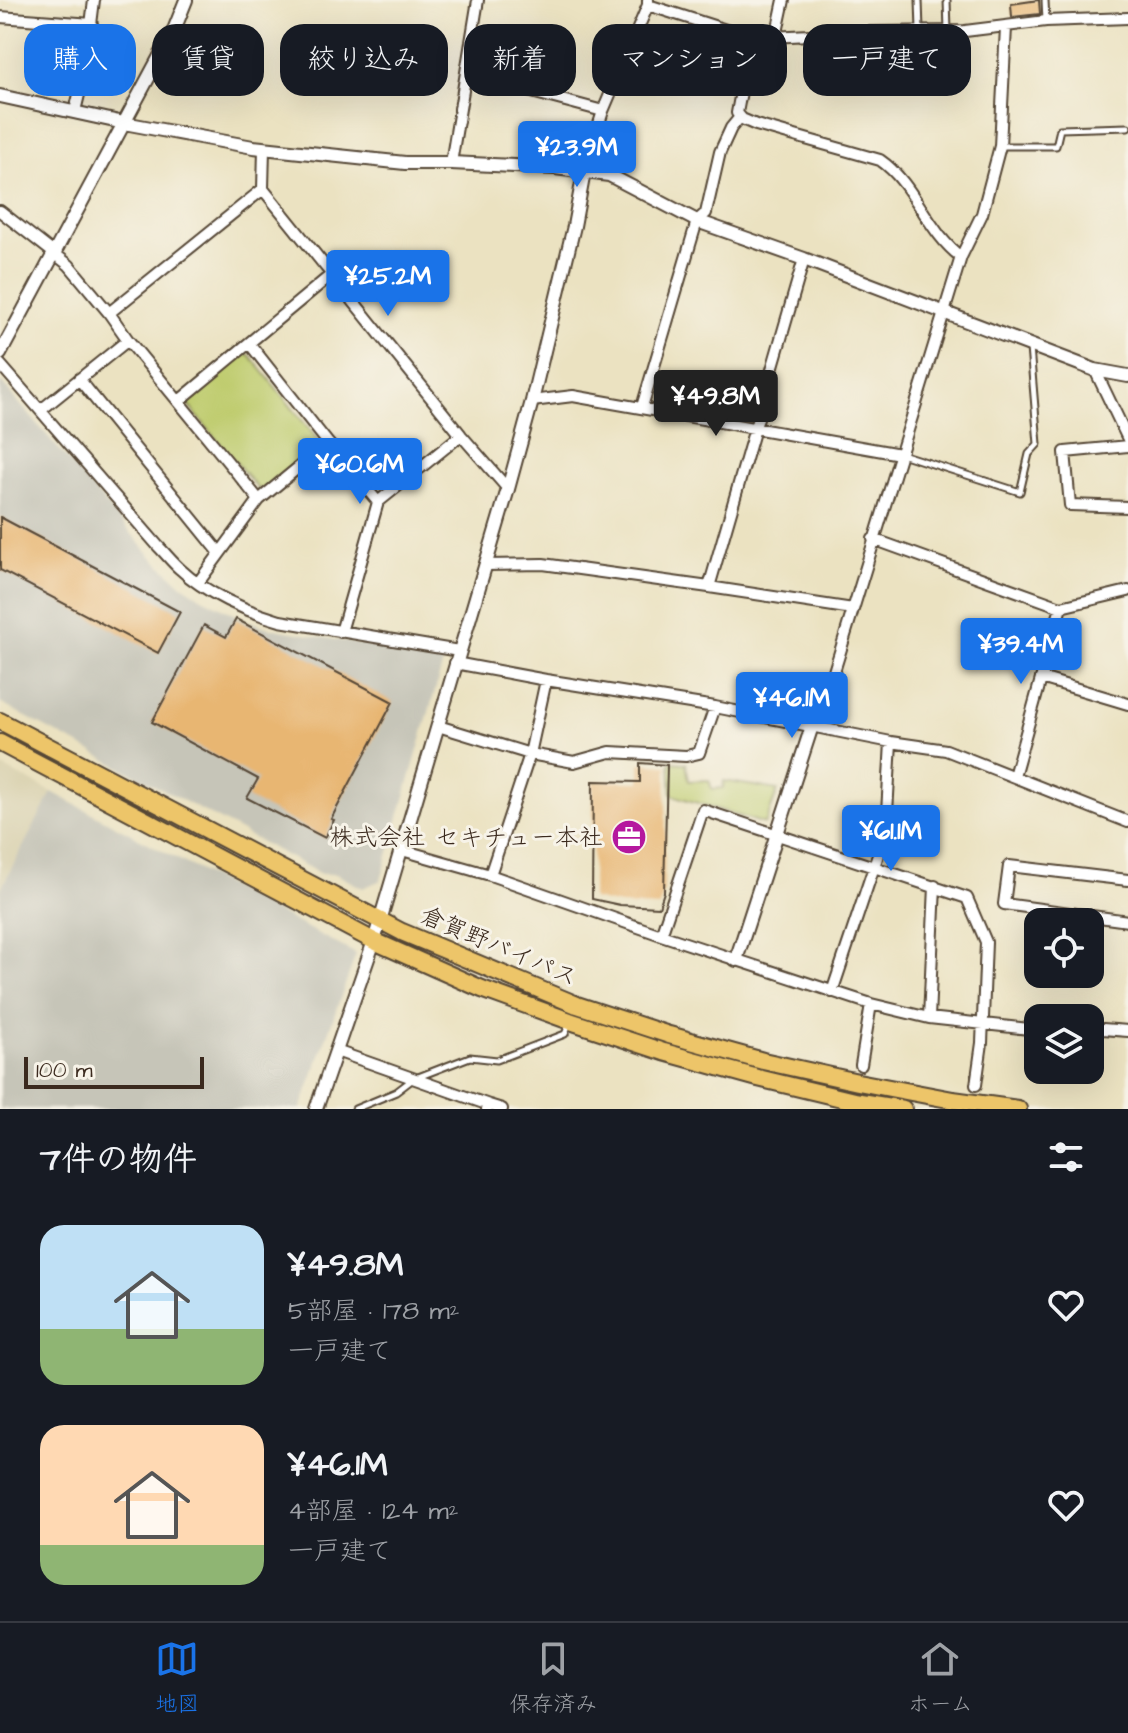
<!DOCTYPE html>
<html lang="ja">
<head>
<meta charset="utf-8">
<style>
  :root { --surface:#171b24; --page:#242831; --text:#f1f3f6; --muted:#9ea1a6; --line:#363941; --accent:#1a73e8 }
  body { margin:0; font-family:"Architects Daughter","Klee One",sans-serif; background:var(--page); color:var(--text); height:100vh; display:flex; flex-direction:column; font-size:30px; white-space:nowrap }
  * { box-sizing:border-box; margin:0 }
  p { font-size:26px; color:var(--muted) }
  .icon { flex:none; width:44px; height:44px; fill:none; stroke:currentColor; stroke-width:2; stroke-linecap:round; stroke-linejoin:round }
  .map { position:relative; height:1109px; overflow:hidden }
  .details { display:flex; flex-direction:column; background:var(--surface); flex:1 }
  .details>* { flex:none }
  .banner { position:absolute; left:24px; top:24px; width:1080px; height:72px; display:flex; gap:16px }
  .buttons { position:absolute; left:1024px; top:908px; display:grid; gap:16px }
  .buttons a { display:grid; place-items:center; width:80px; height:80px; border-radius:16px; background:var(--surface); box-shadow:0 8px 32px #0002; font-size:40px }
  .scale { position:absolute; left:24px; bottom:20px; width:180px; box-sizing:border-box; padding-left:8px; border:4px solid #3b2a1e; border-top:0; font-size:22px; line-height:28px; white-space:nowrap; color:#3b2a1e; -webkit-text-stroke:6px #f7f3e8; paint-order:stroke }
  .price { position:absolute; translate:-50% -68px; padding:0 18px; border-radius:8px; background:var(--accent); color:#fff; font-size:26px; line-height:52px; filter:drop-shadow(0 2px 4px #0008) }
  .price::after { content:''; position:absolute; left:50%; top:48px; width:24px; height:18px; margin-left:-12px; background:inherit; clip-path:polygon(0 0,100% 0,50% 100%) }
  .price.active { background:#222; color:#fff }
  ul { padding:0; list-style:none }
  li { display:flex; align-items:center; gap:24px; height:200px; padding:0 40px }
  li span { display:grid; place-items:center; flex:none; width:224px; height:160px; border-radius:24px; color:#555 }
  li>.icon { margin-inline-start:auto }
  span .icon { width:96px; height:96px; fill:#fffc; stroke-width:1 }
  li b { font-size:34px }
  h2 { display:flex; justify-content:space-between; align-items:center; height:96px; padding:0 40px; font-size:34px }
  .pill { padding:0 28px; border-radius:24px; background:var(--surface); box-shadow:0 8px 32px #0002; font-size:28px; line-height:72px }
  .pill.active { background:var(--accent); color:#fff }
  .tab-bar { display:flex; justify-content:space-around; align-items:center; height:112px; border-top:2px solid var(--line); background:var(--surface); font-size:22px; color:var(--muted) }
  .tab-bar a { display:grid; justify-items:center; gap:4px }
  .tab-bar .active { color:var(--accent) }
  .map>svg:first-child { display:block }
</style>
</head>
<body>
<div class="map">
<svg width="1128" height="1109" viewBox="0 0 1128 1109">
  <rect width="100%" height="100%" fill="#f7f3e8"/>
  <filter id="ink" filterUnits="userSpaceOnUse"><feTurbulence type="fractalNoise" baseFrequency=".0125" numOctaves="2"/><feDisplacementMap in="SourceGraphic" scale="16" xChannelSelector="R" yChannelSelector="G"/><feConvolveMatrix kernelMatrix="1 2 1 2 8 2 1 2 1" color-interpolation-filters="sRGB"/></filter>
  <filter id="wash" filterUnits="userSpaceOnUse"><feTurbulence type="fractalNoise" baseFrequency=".006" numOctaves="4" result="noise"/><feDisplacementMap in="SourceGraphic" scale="32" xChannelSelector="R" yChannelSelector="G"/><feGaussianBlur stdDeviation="1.8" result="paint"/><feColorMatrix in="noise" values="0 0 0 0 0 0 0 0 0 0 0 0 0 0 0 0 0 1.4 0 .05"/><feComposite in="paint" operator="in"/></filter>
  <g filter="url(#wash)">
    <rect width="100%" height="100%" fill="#ebe2c1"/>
    <path fill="#dcd4b4" d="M0,766L52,792L0,890Z"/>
    <path fill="#c6c5b8" d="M1,382L150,555L182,585L202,598L248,621L269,628L444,659L381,880L363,888L336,874H321L0,703V384Z
      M52,792L356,954L301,1109H0V890Z"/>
    <path fill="#bfcc6e" stroke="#7d7b46" stroke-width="2" d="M249,354L317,439L318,445L263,490L258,489L188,405L190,399L244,355Z
      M670,762L686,763L689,781L709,780L712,789L723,788L724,781L778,790L765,824L672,795Z"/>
    <g id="blocks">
      <path fill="#e8b672" d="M1039,0L1040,14L1012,17L1011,4Z
        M0,517L180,612L158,653L0,570Z
        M236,619L393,702L331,819L334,820L325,838L247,798L258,779L152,722L204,625L226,637Z
        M640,763L667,765L664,892L659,907L620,905L592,899L593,781L640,782Z"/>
    </g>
  </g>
  <g filter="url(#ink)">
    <use href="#blocks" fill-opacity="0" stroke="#554636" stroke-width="2"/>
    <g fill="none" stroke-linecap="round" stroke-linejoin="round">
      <defs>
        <path id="service" d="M919,0L920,31
          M947,0L948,31
          M1045,0L1046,21
          M1001,146H1056L1060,129L1128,127
          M901,454L1020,492L1029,454L1038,444L1030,348
          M355,1109L396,1092L413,1079L470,1057L497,1060L565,1034L570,1023"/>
        <path id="minor" d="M648,5L751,38L866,32L965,31L1046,21L1128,18
          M0,17L92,24
          M776,37L784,0
          M751,38L737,113L742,119L756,125L880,160C915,184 927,232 961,257
          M466,80L524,90L603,111
          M75,111L86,66L94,0
          M264,148L263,189L461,435L508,489
          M451,163L478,0
          M584,172L603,111L648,5V0
          M0,211L69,265L109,313L128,340L259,500
          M109,313L263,189
          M249,343L328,443L378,502
          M0,364L158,546C166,554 172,562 180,569C205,593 248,612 280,621L459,651
          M1095,370L1128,439
          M79,379L220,553
          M179,401L331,275
          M532,401L573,396L900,454
          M642,407L697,221L706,213L720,152L731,128L740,117
          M41,410L128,340
          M1128,446L1065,452L1070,505L1128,507
          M873,539L1061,607L1128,591
          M485,565L543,564L709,587L853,609
          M198,583L259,500L328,443
          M709,587L804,259
          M341,632L378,502L461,435
          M455,663L546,680L715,707L891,742L946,750L1128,822
          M1041,678L1128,704
          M438,726L530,754L574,762L610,752L686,756L699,753L715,707
          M817,727L961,257L982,214L1000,146L1006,27
          M1014,776L1061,607
          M402,850L490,875L661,935L871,1004L929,1018L1038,1030
          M490,875L530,754L546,680
          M1128,880L1009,866L1004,904L1128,921
          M661,935L703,810L967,898L986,942L982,1043L976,1085
          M832,992L886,831L891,742
          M929,1018L935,886
          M1090,1032L1103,1029L1128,1031
          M336,1051L489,1105
          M861,1065L871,1004
          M487,1109L489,1105L502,1109"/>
        <path id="tertiary" d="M0,96L124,123L253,147L405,163H451L555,168L609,175L697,221L804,259L1095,370L1128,376
          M0,354L174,30L186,0
          M736,960L812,726
          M316,1109L374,941L508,489L532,401L574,226L584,172"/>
        <path id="trunk" d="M0,721L402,932L577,1005L669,1035L763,1061L858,1082L953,1100L1018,1109
          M0,743L374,941L482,989L570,1021L664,1052L758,1078L854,1101L903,1109"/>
      </defs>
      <use href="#service" stroke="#554636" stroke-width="9"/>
      <use href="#minor" stroke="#554636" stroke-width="14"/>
      <use href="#tertiary" stroke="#554636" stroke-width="16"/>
      <use href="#trunk" stroke="#554636" stroke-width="20"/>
      <use href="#service" stroke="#fff" stroke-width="5"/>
      <use href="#minor" stroke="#fff" stroke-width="10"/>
      <use href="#tertiary" stroke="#fff" stroke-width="12"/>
      <use href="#trunk" stroke="#edc569" stroke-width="16"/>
    </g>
  </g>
  <defs>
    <symbol id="office-disc" viewBox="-11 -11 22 22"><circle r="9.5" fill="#b5179e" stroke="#f7f3e8"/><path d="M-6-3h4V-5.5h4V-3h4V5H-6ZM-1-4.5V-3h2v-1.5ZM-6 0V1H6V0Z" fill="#fff"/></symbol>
  </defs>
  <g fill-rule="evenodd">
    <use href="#office-disc" x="609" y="817" width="40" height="40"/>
  </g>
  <g text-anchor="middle" stroke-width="6" stroke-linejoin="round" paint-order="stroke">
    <g font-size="24" fill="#3b2a1e" stroke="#f7f3e8" text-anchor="end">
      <text x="603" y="845">株式会社 セキチュー本社</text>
    </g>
    <g font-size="24" fill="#3b2a1e" stroke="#f7f3e8">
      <text transform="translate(499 946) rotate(23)" y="8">倉賀野バイパス</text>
    </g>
  </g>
</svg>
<div class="buttons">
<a><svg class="icon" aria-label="locate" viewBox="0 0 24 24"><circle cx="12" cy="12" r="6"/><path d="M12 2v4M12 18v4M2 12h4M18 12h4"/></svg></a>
<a><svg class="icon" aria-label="layers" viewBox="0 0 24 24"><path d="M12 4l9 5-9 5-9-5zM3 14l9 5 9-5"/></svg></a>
</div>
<div class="scale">100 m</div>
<b class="price" style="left:577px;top:189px">¥23.9M</b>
<b class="price" style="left:388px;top:318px">¥25.2M</b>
<b class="price active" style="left:716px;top:438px">¥49.8M</b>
<b class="price" style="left:360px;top:506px">¥60.6M</b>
<b class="price" style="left:1021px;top:686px">¥39.4M</b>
<b class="price" style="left:792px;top:740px">¥46.1M</b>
<b class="price" style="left:891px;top:873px">¥61.1M</b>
<div class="banner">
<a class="pill active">購入</a>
<a class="pill">賃貸</a>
<a class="pill">絞り込み</a>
<a class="pill">新着</a>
<a class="pill">マンション</a>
<a class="pill">一戸建て</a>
</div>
</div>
<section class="details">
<h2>7件の物件<svg class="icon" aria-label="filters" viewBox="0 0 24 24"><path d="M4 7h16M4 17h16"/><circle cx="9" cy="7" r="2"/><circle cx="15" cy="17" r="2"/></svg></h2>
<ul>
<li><span style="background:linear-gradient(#bfe0f5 65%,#8fb573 0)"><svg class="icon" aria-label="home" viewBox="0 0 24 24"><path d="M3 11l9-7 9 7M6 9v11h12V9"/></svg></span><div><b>¥49.8M</b><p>5部屋 · 178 m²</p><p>一戸建て</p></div><svg class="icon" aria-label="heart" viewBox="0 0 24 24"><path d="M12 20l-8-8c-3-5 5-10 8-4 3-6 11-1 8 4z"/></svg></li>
<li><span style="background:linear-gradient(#ffd9b3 75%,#8fb573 0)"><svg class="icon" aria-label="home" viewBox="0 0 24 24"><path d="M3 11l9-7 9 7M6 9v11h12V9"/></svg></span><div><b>¥46.1M</b><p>4部屋 · 124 m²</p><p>一戸建て</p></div><svg class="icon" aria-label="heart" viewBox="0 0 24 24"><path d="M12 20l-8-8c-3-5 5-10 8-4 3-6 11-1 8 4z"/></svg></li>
</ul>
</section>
<nav class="tab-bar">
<a class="active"><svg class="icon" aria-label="map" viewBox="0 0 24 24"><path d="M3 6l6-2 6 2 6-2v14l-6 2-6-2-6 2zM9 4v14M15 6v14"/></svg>地図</a>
<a><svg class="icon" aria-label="saved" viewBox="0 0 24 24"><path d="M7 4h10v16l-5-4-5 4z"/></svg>保存済み</a>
<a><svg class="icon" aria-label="home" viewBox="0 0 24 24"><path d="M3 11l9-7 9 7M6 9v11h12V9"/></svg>ホーム</a>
</nav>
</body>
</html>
